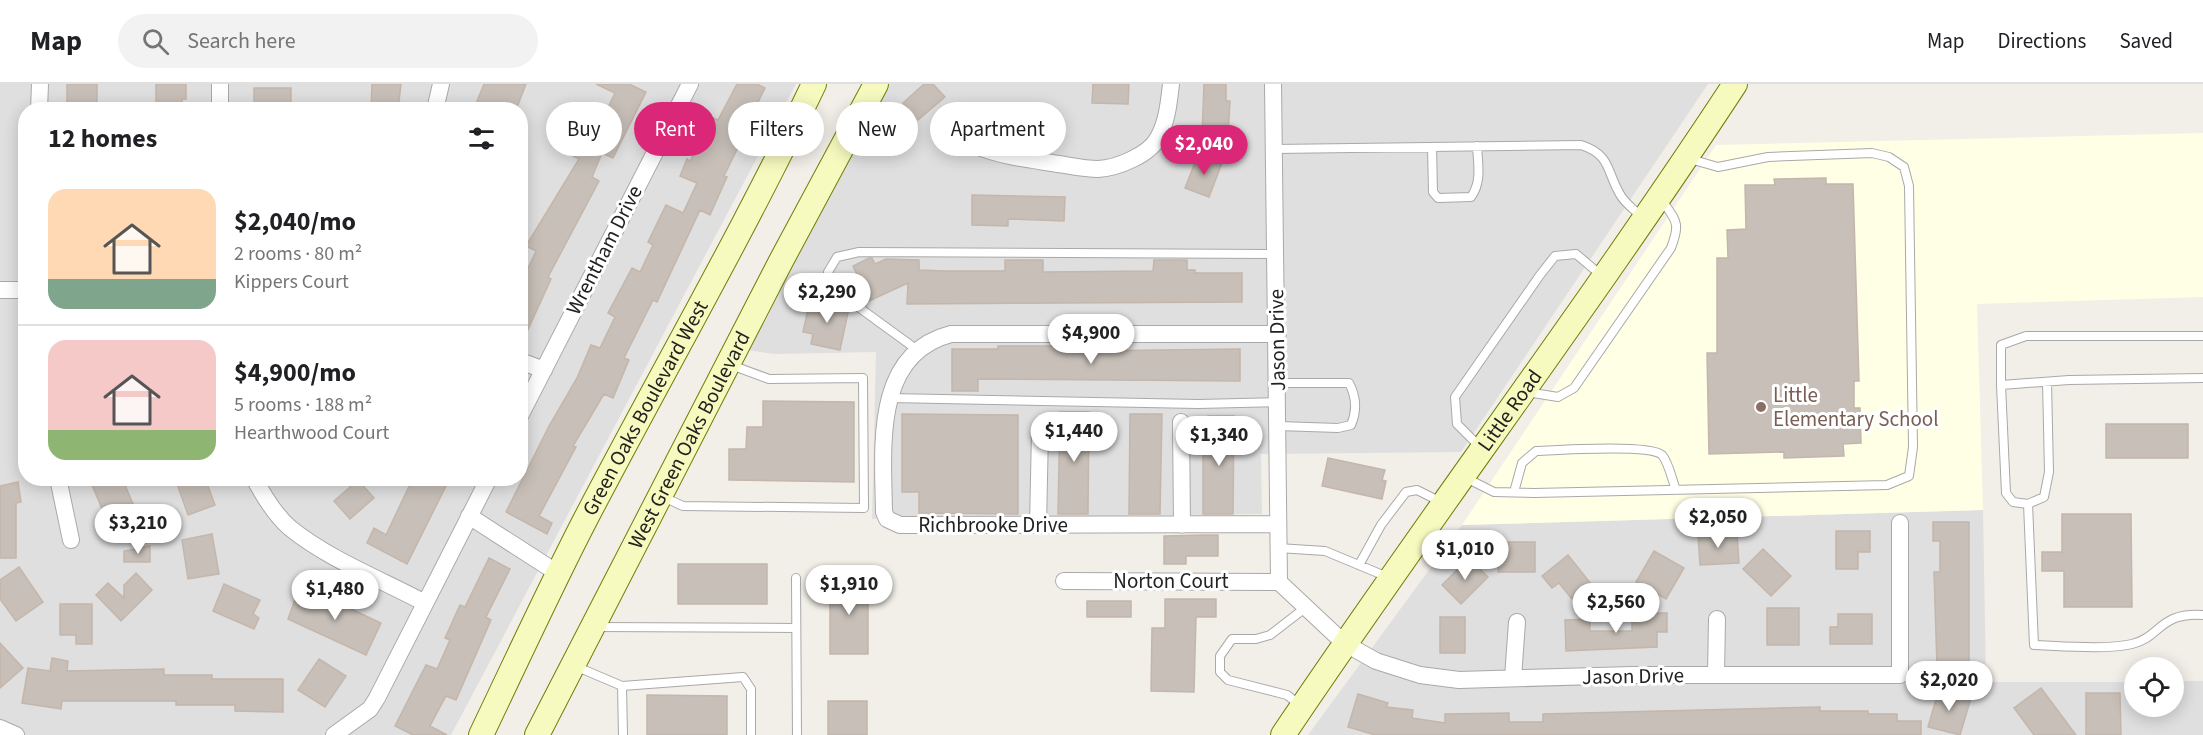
<!DOCTYPE html>
<html lang="en">
<head>
<meta charset="utf-8">
<style>
  :root { --surface:#fff; --page:#f2f2f2; --text:#202124; --muted:#757577; --line:#e0e0e0; --accent:#db2777 }
  body { margin:0; font-family:"Source Sans 3",sans-serif; background:var(--page); color:var(--text); height:100vh; display:flex; flex-direction:column; font-size:22px; white-space:nowrap }
  * { box-sizing:border-box; margin:0 }
  p { font-size:20px; color:var(--muted) }
  .icon { flex:none; width:33px; height:33px; fill:none; stroke:currentColor; stroke-width:2; stroke-linecap:round; stroke-linejoin:round }
  .map { position:relative; flex:1; overflow:hidden }
  .details { position:absolute; left:18px; top:18px; width:510px; height:384px; display:flex; flex-direction:column; background:var(--surface); border-radius:24px; box-shadow:0 3px 15px #0003 }
  .details>* { flex:none }
  .banner { position:absolute; left:546px; top:18px; width:570px; height:54px; display:flex; gap:12px }
  .buttons { position:absolute; left:2124px; top:573px; display:grid; gap:12px }
  .buttons a { display:grid; place-items:center; width:60px; height:60px; border-radius:50%; background:var(--surface); box-shadow:0 3px 15px #0003; font-size:30px }
  .price { position:absolute; translate:-50% -51px; padding:0 14px; border-radius:21px; background:#fff; color:#222; font-size:20px; line-height:39px; filter:drop-shadow(0 2px 3px #0008) }
  .price::after { content:''; position:absolute; left:50%; top:36px; width:18px; height:14px; margin-left:-9px; background:inherit; clip-path:polygon(0 0,100% 0,50% 100%) }
  .price.selected { background:var(--accent); color:#fff }
  ul { padding:0; list-style:none }
  li { display:flex; align-items:center; gap:18px; height:150px; padding:0 30px }
  li+li { border-top:2px solid var(--line) }
  li span { display:grid; place-items:center; flex:none; width:168px; height:120px; border-radius:18px; color:#555 }
  li>.icon { margin-inline-start:auto }
  span .icon { width:72px; height:72px; fill:#fffc; stroke-width:1 }
  li b { font-size:26px }
  h2 { display:flex; justify-content:space-between; align-items:center; height:72px; padding:0 30px; font-size:26px }
  .chip { padding:0 21px; border-radius:27px; background:var(--surface); box-shadow:0 3px 15px #0003; font-size:21px; line-height:54px }
  .chip.selected { background:var(--accent); color:#fff }
  header { display:flex; align-items:center; gap:36px; box-sizing:border-box; height:84px; padding:0 30px; background:var(--surface); border-bottom:2px solid var(--line) }
  header strong { font-size:28px }
  nav { display:flex; gap:33px; margin-inline-start:auto; font-size:21px }
  .search { width:420px; height:54px; background:var(--page); display:flex; align-items:center; gap:15px; box-sizing:border-box; padding:0 21px; border-radius:33px; color:var(--muted); font-size:22px }
  .map>svg:first-child { display:block }
</style>
</head>
<body>
<header>
<strong>Map</strong>
<div class="search"><svg class="icon" aria-label="search" viewBox="0 0 24 24"><circle cx="10" cy="10" r="6"/><path d="M15 15l6 6"/></svg>Search here</div>
<nav><a>Map</a><a>Directions</a><a>Saved</a></nav>
</header>
<div class="map">
<svg width="2203" height="651" viewBox="0 0 2203 651">
  <rect width="100%" height="100%" fill="#f2efe9"/>
  <path fill="#e0dfdf" fill-rule="evenodd" d="M0,0H796L451,651H0ZM26,26H520V394H26Z
    M890,0H1708L1461,368L1261,370L1262,430L872,435L876,268L774,270L746,266Z
    M1983,426L1986,598H2134V622H2174V597H2203V651H1308L1462,441Z"/>
  <path fill="#ffffe5" d="M2203,49V213L1977,220L1983,426L1462,441L1716,61Z"/>
  <path fill="#c7bfb8" stroke="#c4b6ab" stroke-width="1.5" d="M67,0H97V26H67Z
    M156,0H186V15H182V26H156Z
    M372,0H401L398,26H371Z
    M484,0H526L516,26H484L475,22Z
    M596,0H629L646,8L613,74L602,69L592,93L599,97L548,193L551,195L520,263V202L536,167L526,162L579,75L571,71L586,36L599,42L615,9Z
    M737,0H757L765,4L743,48L745,49L724,92L727,93L710,131L700,126L657,218L653,216L624,274L629,276L613,314L604,310L573,362L576,363L539,432L552,439L547,450L506,428L549,342L577,294L591,261L600,264L615,233L608,229L632,184L640,188L653,161L648,158L666,121L683,129L697,99L680,92L687,75L690,77L711,33L718,36Z
    M924,0H933L945,13L918,36L903,19Z
    M1093,0H1129L1128,20L1092,19Z
    M1204,0H1226V17H1230L1228,53L1202,52Z
    M254,4H291V26L254,23Z
    M1198,71L1222,79L1209,113L1185,104Z
    M1826,94V100H1853L1859,297H1854V324H1860L1861,359L1843,360L1844,372L1784,374V368L1709,370L1707,269H1717V174H1728L1727,146L1746,145L1745,101H1775L1774,95Z
    M972,111L1065,113L1064,137L1008,135V142L972,141Z
    M869,174H872L875,180L886,175L919,176V186L945,187H1005V176H1043V188L1153,187L1154,176H1187V186H1195V189H1242V218L907,220L908,199L869,217L853,182Z
    M822,213L840,217L849,224L840,266L811,260L813,250L803,248L808,225L819,227Z
    M998,262H1084V267L1240,265V297L978,295V307H952V265H998Z
    M763,317L854,318V398L729,396V365H746L747,343H763Z
    M1060,328H1089L1088,430H1058Z
    M902,330L1018,331V430L919,429V408H902Z
    M1130,330H1162L1160,430H1129Z
    M1208,332H1234L1233,430H1203V369H1208Z
    M2106,340H2188V374H2106Z
    M1328,374L1385,386L1382,396L1386,397L1382,415L1322,402Z
    M89,394H122L139,434H150V446L124,456V427L106,434Z
    M175,394H205L215,421L188,431Z
    M413,394H450L407,480L367,459L374,444L386,451Z
    M358,396L374,414L350,435L334,417Z
    M18,398L21,418L16,419V474H0V402Z
    M2062,430H2131L2132,523H2064V487H2042V468H2062Z
    M1933,438H1969V582H1937L1934,488H1940V457H1933Z
    M1836,447H1870V468H1858V485H1836Z
    M1737,449L1739,479L1700,481L1698,451Z
    M212,450L219,490L188,495L182,456Z
    M1203,451H1218V472H1186V480H1164V452Z
    M1498,458H1535V488H1498Z
    M150,462V478H124V467Z
    M1763,465L1791,492L1771,512L1743,485Z
    M1654,467L1684,484L1666,515L1636,498Z
    M1568,471L1591,500L1572,515L1559,499L1552,504L1542,492Z
    M489,474L510,485L486,533L491,536L456,616L446,612L430,642L447,651H413L395,642L426,581L437,585L450,556L445,554L460,521L465,523Z
    M1469,474L1488,493L1461,520L1442,501Z
    M678,480H767V520H678Z
    M19,483L43,518L16,537L0,515V496Z
    M136,489L152,506L121,537L96,511L108,499L124,514V501Z
    M830,494H868V570H830Z
    M224,500L260,516L253,530L259,534L254,545L213,527Z
    M311,506L381,539L366,571L288,535L297,510L308,514Z
    M1165,515H1216V533H1196L1194,608L1151,607L1152,544H1165Z
    M1087,517H1131V533H1087Z
    M60,520H92V560H76V551H60Z
    M1767,524H1799V561H1767Z
    M1632,529H1667V548H1657V563L1566,567L1565,536L1590,535V547H1632Z
    M1838,530H1872V560H1830V543H1838Z
    M1440,533H1465V569H1440Z
    M0,559L23,584L0,604Z
    M52,574L68,577L67,587L164,585V591H212V595H283V628L235,627V621H176V617H62L61,625L22,619L28,584L50,587Z
    M319,575L346,592L325,623L298,606Z
    M2041,604L2076,651H2034L2014,624Z
    M1939,605L1971,614L1960,651L1928,643Z
    M2086,609H2120L2121,651H2086Z
    M1358,610L1388,619L1386,623L1413,626L1412,634L1445,639V630L1509,629V638H1543V630L1820,623V627H1868V630H1897V637H1921V651H1375L1348,643Z
    M647,611L727,612V651H647Z
    M828,617H867V651H828Z"/>
  <g fill="none" stroke-linecap="round" stroke-linejoin="round">
    <defs>
      <path id="lane" d="M1432,63L1433,108L1438,114L1471,113C1482,98 1478,80 1477,62
        M1275,65L1581,61C1612,71 1606,88 1621,112C1626,120 1635,126 1641,133
        M916,265L835,206L828,188L837,173L859,168L1276,170
        M2203,294L2069,296L2001,301L2006,409L2013,418L2028,420L2034,561C2061,562 2107,566 2132,560C2161,553 2159,528 2203,531
        M1278,299H1349C1356,312 1357,327 1351,341L1338,344L1278,342
        M2001,301V261L2026,252H2203
        M1527,308L1558,313L1574,304L1671,164C1681,138 1676,137 1661,115
        M890,314L1198,320L1278,318
        M1480,363L1457,340L1455,313L1540,191L1555,172L1576,170L1602,192
        M1464,393L1494,408L1534,409L1887,401L1909,392L1913,363L1909,102L1904,83L1889,73L1872,69L1768,73L1718,83L1690,75
        M1514,408L1522,379L1536,367C1557,366 1651,360 1662,371C1669,379 1672,396 1676,406
        M661,412L683,422L864,424L863,294L769,295L731,281
        M2028,420L2044,413L2049,388L2047,298
        M1278,464L1325,467L1390,494
        M1359,481L1381,441L1406,408L1417,406L1441,418
        M796,494L797,651
        M596,543L796,544
        M575,582L622,602L623,651
        M622,602L743,593L751,605V651
        M1301,622L1287,611L1228,596L1220,588V572L1232,555H1256L1270,551L1305,524"/>
      <path id="street" d="M1273,0L1279,498L1344,559L1376,577L1420,591L1459,596L1632,591H1900V439
        M39,26L40,0
        M220,26V0
        M435,26L441,0
        M976,62C1001,72 1026,75 1052,79C1067,81 1084,85 1098,85C1117,84 1149,71 1158,54C1167,38 1169,18 1171,0
        M0,206H26
        M1278,250H951C873,270 883,363 884,428L887,435L900,441L1278,440
        M520,277L544,286
        M520,332L690,0
        M1181,338L1182,441
        M58,394L71,456
        M254,394C263,411 275,431 290,444C330,476 380,495 425,519
        M469,432L559,490
        M1038,441L1040,348
        M1064,497L1279,498
        M1716,591L1717,535
        M1513,594L1517,538
        M0,644L16,651
        M334,651L370,625L377,614L489,394"/>
      <g id="secondary">
        <path id="s1" d="M481,651C515,580 548,508 584,438C660,292 743,149 814,0"/>
        <path id="s2" d="M537,651L781,177L876,0"/>
        <path id="s3" d="M1283,651C1430,432 1590,221 1735,0"/>
      </g>
    </defs>
    <use href="#lane" stroke="#a9a9a9" stroke-width="10"/>
    <use href="#street" stroke="#a9a9a9" stroke-width="18"/>
    <use href="#secondary" stroke="#707d05" stroke-width="26"/>
    <use href="#lane" stroke="#fff" stroke-width="8"/>
    <use href="#street" stroke="#fff" stroke-width="16"/>
    <use href="#secondary" stroke="#f7fabf" stroke-width="24"/>
  </g>
  <circle fill="#8d6e63" stroke="#fff" stroke-width="2" cx="1761" cy="323" r="6"/>
  <g text-anchor="middle" stroke-width="6" stroke-linejoin="round" paint-order="stroke">
    <g font-size="21" fill="#222" stroke="#fff">
      <text transform="translate(604 166) rotate(-63)" y="7">Wrentham Drive</text>
      <text transform="translate(1277 256) rotate(-91)" y="7">Jason Drive</text>
      <text dy="7" stroke="none"><textPath href="#s1" startOffset="366">Green Oaks Boulevard West</textPath></text>
      <text dy="7" stroke="none"><textPath href="#s3" startOffset="396">Little Road</textPath></text>
      <text dy="7" stroke="none"><textPath href="#s2" startOffset="332">West Green Oaks Boulevard</textPath></text>
      <text x="993" y="448">Richbrooke Drive</text>
      <text x="1171" y="504">Norton Court</text>
      <text transform="translate(1633 592) rotate(-1)" y="7">Jason Drive</text>
    </g>
    <g font-size="21" fill="#785e54" stroke="#fff" text-anchor="start">
      <text x="1773" y="318">Little<tspan x="1773" dy="24">Elementary School</tspan></text>
    </g>
  </g>
</svg>
<div class="buttons">
<a><svg class="icon" aria-label="locate" viewBox="0 0 24 24"><circle cx="12" cy="12" r="6"/><path d="M12 2v4M12 18v4M2 12h4M18 12h4"/></svg></a>
</div>
<b class="price selected" style="left:1204px;top:92px">$2,040</b>
<b class="price" style="left:827px;top:240px">$2,290</b>
<b class="price" style="left:1091px;top:281px">$4,900</b>
<b class="price" style="left:1074px;top:379px">$1,440</b>
<b class="price" style="left:1219px;top:383px">$1,340</b>
<b class="price" style="left:1718px;top:465px">$2,050</b>
<b class="price" style="left:138px;top:471px">$3,210</b>
<b class="price" style="left:1465px;top:497px">$1,010</b>
<b class="price" style="left:849px;top:532px">$1,910</b>
<b class="price" style="left:335px;top:537px">$1,480</b>
<b class="price" style="left:1616px;top:550px">$2,560</b>
<b class="price" style="left:1949px;top:628px">$2,020</b>
<div class="banner">
<a class="chip">Buy</a>
<a class="chip selected">Rent</a>
<a class="chip">Filters</a>
<a class="chip">New</a>
<a class="chip">Apartment</a>
</div>
<section class="details">
<h2>12 homes<svg class="icon" aria-label="filters" viewBox="0 0 24 24"><path d="M4 7h16M4 17h16"/><circle cx="9" cy="7" r="2"/><circle cx="15" cy="17" r="2"/></svg></h2>
<ul>
<li><span style="background:linear-gradient(#ffd9b3 75%,#7fa58c 0)"><svg class="icon" aria-label="home" viewBox="0 0 24 24"><path d="M3 11l9-7 9 7M6 9v11h12V9"/></svg></span><div><b>$2,040/mo</b><p>2 rooms · 80 m²</p><p>Kippers Court</p></div></li>
<li><span style="background:linear-gradient(#f6c9c9 75%,#8fb573 0)"><svg class="icon" aria-label="home" viewBox="0 0 24 24"><path d="M3 11l9-7 9 7M6 9v11h12V9"/></svg></span><div><b>$4,900/mo</b><p>5 rooms · 188 m²</p><p>Hearthwood Court</p></div></li>
</ul>
</section>
</div>
</body>
</html>
